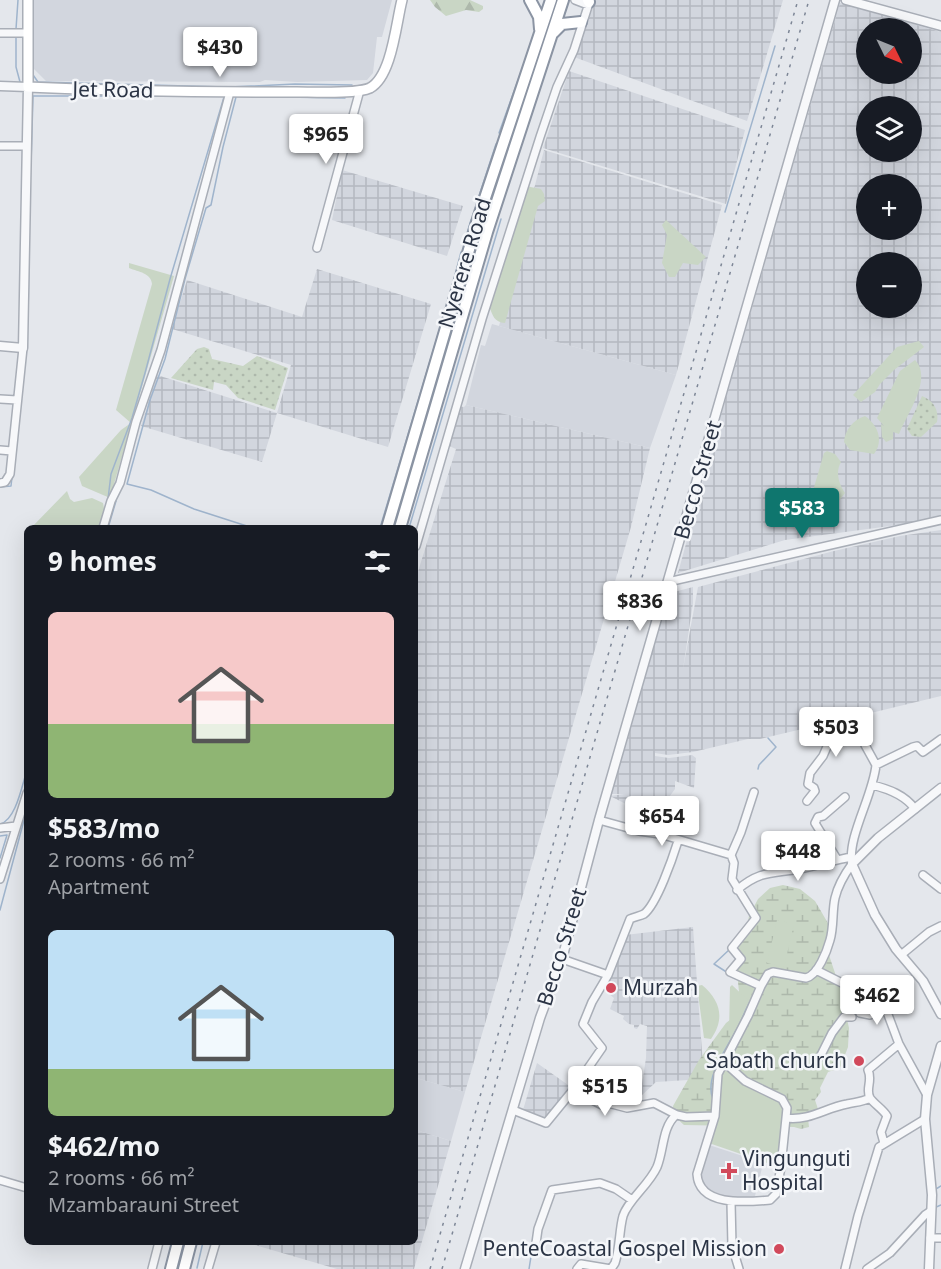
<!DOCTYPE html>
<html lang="en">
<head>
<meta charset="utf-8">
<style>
  :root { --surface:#171b24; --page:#20242c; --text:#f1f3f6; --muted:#9ea1a6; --accent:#0f766e }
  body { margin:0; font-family:"Noto Sans",sans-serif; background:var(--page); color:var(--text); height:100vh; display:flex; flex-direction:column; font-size:22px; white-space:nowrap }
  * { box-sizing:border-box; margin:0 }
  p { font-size:20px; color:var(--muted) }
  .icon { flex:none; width:33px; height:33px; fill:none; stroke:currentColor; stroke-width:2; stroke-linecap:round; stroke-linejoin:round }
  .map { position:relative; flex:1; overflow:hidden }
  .drawer { position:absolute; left:24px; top:525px; width:394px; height:720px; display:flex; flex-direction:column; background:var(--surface); border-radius:9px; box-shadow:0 6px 24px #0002 }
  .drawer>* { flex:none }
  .needle { width:39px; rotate:133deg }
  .controls { position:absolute; left:856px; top:18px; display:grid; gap:12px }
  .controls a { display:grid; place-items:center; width:66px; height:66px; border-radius:50%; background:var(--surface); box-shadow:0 6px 24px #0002; font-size:30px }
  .price { position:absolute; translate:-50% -51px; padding:0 14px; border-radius:6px; background:#fff; color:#222; font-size:20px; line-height:39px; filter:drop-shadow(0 2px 3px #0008) }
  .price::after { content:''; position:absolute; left:50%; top:36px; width:18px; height:14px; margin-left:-9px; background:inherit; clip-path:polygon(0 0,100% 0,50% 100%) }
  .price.on { background:var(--accent); color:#fff }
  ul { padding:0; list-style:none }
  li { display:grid; align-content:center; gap:12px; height:318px; padding:0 24px }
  li span { display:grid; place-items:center; height:186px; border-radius:9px; color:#555 }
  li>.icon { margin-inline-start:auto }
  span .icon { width:108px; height:108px; fill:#fffc; stroke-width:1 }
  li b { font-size:26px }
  h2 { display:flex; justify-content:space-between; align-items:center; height:72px; padding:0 24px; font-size:26px }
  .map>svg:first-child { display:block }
</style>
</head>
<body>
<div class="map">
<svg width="941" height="1269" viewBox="0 0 941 1269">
  <defs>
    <pattern id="industrial-grid" width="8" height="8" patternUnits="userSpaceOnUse" patternTransform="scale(1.5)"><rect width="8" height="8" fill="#d2d6de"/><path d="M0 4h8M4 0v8" fill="none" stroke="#b4b8c0"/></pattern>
    <pattern id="grass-dots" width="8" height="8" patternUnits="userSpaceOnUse" patternTransform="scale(1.5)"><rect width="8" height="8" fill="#c9d6c5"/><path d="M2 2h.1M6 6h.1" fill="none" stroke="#adb8ab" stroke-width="1.8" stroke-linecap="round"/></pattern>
    <pattern id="forest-firs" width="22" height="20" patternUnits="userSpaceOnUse" patternTransform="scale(1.5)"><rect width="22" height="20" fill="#c9d6c5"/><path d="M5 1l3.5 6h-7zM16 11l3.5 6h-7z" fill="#adb8ab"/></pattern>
    <pattern id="wetland-marsh" width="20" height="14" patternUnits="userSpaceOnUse" patternTransform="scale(1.5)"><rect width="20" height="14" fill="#c9d6c5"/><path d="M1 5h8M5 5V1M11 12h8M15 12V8" fill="none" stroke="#adb8ab"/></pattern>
  </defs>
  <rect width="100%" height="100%" fill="#e4e7ec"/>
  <path fill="#d2d6de" d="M33,0H392L382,37H377L373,73L367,80L297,82L265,80L260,82L46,81L33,68Z
    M492,324L676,375L650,448L466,405L481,345L485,346Z
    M416,1078L465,1092L451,1141L416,1130Z
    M706,1144L758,1161L763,1164L754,1200L736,1201L706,1194L693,1183Z"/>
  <path fill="url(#industrial-grid)" fill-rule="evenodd" d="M596,0H783L747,121L574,57Z
    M840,3L941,32V516L913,523L785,540L678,573L723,408ZM867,28H912V74H867ZM867,106H912V152H867ZM867,184H912V230H867ZM867,262H912V308H867Z
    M569,71L745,130L726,204L543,148Z
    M544,150L722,205L676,375L499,326Z
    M342,170L463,206L447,256L332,220Z
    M317,269L431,304L388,447L277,413L262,462L141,426L157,375L277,413L291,365L172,329L187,280L302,317Z
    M466,405L650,448L631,527L465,1092L416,1078V578L456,449L447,445L457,406L464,407Z
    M941,530V696L875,712L820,716L815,726L760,739H748L693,752L668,755L655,753V756L669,758L692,755L696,758L694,788L675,781V789L667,800L660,816L654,818L610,796L624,794H609L670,593L693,587V603L683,669L698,587L834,551L900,536Z
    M693,927L704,1079L656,1082L640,1097L646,1058L647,1026L640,1024L637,1029L634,1028V1025L629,1024L623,1019L624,1016L610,1009L614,998L603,989L625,935Z
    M537,1063L571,1087L549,1118L545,1120L523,1110Z
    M416,1130L451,1141L414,1269H337L245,1242H416Z"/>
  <path fill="url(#grass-dots)" d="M204,347L209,349L212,359L243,366L257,356L288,368L275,410L238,398L226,385L214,382L213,390L171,378L197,349Z
    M922,396C934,401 939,410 937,422L921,437L912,436L907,429Z"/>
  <path fill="url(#forest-firs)" d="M430,0H470L483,6V9L479,12L466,10L446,16L435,7Z"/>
  <path fill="url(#wetland-marsh)" d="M783,885L800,889L815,901L832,930L828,952L840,988L849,1028L848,1047L840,1068L828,1072L820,1088L821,1092L815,1100L819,1112L808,1118L809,1127L801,1129L794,1127L684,1125L674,1116L673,1106L699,1060L726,1023L735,1016L739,992L736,963L739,944L746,931L749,916L758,899L770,888Z"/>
  <path fill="#c9d6c5" d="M520,185L541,189L544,194L545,201L538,206L505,323C494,322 493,316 489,306Z
    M666,220L706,257L698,265L683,263L675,277H669L662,263L667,235L662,225Z
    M129,263L174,276L110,498L82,486L79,477L121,430L131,423L116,410L152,284C151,273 139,272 129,268Z
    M919,341L924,347L894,370L880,384L875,392L861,402L853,395L897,347Z
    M915,360C933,378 907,414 899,434L893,432V439L886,442L882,437L881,424L884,426L877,418L900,371Z
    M865,416C878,425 884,441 874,454L850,450L844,442C845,430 853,420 865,416Z
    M827,451L835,454L841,462C835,472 839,484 845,493L835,506L810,501L824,453Z
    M67,491L70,499L74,502L92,498L103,503L105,513L101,528H31Z
    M777,920L794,924L784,967L767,963Z
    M702,985C721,1001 725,1019 711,1039L704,1038L697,986Z
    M732,985L751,1003L732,1044L729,1032L730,987Z
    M731,1069L783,1102L782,1134L776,1166L706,1142L718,1116L723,1071Z"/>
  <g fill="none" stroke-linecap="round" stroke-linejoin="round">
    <path stroke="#9fb4cc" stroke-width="1.5" d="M16,29L18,0
      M16,37V67L20,82
      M31,72L38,82L225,87
      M230,87L295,84L352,85
      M232,96L345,98
      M236,97L223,147L211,205L206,208L185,279L165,359L150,400L127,484L151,490L194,509L253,528
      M499,133L530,47
      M31,164L33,96H227
      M477,202L496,144
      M725,212L775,46
      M464,243L471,220
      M454,279L461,252
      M28,320L29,247
      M0,487L11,486L12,477
      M108,499L111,474L132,418L145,373L170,279L224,97
      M99,528L104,512
      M108,528L116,501
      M380,528L451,291
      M409,528L501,219
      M758,769L759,765L776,747L768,738
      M0,824C16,820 22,785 27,770
      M0,836L7,835L0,858
      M0,910L27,809
      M728,973L714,964L730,949
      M713,1099C704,1078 726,1050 735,1032C741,1023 744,1012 750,1002
      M936,1189L941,1186
      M934,1208L941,1205
      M197,1268L203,1242
      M529,1269L533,1244"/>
    <defs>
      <path id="minor" d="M575,0L588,5
        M0,33H27
        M0,146H25
        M317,248L360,90
        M0,399L17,400
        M0,450L12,451
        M0,483L5,482L10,474L23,348
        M103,528L111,501L120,483L136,422L161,350L230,92
        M416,546L482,319L540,137L557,87L574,50L590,0
        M668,582L941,520
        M876,765L913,747L917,746L923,752L941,739
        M872,785C889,789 905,795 915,809
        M807,801L815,791L814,788L808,784L810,773L823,756L829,742L855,725L861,729L865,745L876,765
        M599,820L639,831L660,834L731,855
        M0,828L16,826
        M731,855L734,863L732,879L756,918L732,948L741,959L730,972L761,986
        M731,855L741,832L754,792
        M837,859L815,823L818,817L823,816L845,797
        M923,875L941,889
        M0,879L27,793
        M737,890C761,869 775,874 804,868C820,865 835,860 851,857
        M901,955L929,932L941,926
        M562,959L608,975
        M816,970L884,1004L899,1044L927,1095
        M860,1013L870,1015L884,1004
        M820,1057L832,1033L844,1017H852
        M724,1062L745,1081L782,1099L787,1108L781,1167L776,1194L770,1200C746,1202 699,1207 697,1174L715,1116L718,1074L748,1016L761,986L768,974L773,972L806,978C818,975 827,951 830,940C834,927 832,911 835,898C838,885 844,875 852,864C847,837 873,796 876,765
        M573,1090L602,1048L583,1024L592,1002L608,975L630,919C634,917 640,916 644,914C657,904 673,857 678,841
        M513,1110L546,1123L573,1090L602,1105L608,1103L627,1108L654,1103L677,1115L686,1117L715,1116
        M786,1118C810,1121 825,1108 847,1104C856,1102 862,1102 870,1098
        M884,1143L881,1132L887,1116C883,1109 874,1104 870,1098C865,1089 873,1081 868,1070L899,1044
        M0,1180L27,1188
        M731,1202L732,1246L739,1269
        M930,1238H941
        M536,1243L538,1229L552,1190L600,1183L616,1189L632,1200
        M152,1269L159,1242
        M208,1269L216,1242
        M577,1269L581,1264L611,1269L615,1263C620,1248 619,1231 623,1216C628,1200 649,1185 657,1167C664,1150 662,1127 676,1115
        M845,1269L858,1216L879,1147L925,1119
        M867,1269L890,1253L925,1215L931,1211"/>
      <path id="tertiary" d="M846,0L941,26
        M0,86L28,87L23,348L0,346
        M941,788L878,838L852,864L875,915L896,949L923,981L941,1014
        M465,1269L540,1018L562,959L599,820L835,0
        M929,1269L932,1195L925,1119L927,1095L941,1046"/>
      <path id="secondary" d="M28,0V87C117,91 207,92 297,92C313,92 357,94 370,88C392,76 396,23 402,0"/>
      <path id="trunk" d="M530,0L539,17L540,29
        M588,0L589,2
        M553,33L562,24L581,22
        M387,528L478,219L551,0
        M400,528L487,232L563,0
        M171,1269L178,1242
        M184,1269L191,1242"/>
    </defs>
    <use href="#minor" stroke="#a9aeb7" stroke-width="10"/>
    <use href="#tertiary" stroke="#a9aeb7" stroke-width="11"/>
    <use href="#secondary" stroke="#a9aeb7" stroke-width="12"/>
    <use href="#trunk" stroke="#8b94a3" stroke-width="14"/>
    <use href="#minor" stroke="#f7f8fa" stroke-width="7"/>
    <use href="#tertiary" stroke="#f7f8fa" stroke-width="8"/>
    <use href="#secondary" stroke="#fff" stroke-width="9"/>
    <use href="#trunk" stroke="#fff" stroke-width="10"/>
    <path stroke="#7d8696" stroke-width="1.5" stroke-dasharray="3 6" stroke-linecap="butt" d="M430,1269L798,0
      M442,1269L809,0"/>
  </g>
  <g fill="#d1495b" stroke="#f4f6f9" stroke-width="2">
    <circle cx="611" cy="988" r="6"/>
    <circle cx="859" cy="1061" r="6"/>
    <path d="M726 1162h6v6h6v6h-6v6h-6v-6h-6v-6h6z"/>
    <circle cx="779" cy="1249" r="6"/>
  </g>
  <g text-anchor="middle" stroke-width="5" stroke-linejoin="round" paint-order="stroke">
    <g font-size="21" fill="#2b3445" stroke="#f4f6f9">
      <text transform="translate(113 90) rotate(1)" y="7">Jet Road</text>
      <text transform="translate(465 263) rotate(-73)" y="7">Nyerere Road</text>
      <text transform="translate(698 480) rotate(-74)" y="7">Becco Street</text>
      <text transform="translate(562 947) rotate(-73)" y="7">Becco Street</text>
    </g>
    <g font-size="21" fill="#2b3445" stroke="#f4f6f9" text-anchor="start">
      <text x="623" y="995">Murzah</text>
      <text x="847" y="1068" text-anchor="end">Sabath church</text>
      <text x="742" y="1166">Vingunguti<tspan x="742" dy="24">Hospital</tspan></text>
      <text x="767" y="1256" text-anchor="end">PenteCoastal Gospel Mission</text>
    </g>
  </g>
</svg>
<div class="controls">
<a><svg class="needle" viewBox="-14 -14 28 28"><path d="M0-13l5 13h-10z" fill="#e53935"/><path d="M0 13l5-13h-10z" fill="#9ea1a6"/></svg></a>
<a><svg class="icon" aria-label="layers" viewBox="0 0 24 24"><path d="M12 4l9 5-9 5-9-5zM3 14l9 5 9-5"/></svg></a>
<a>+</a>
<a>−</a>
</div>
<b class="price" style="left:220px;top:78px">$430</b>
<b class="price" style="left:326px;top:165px">$965</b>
<b class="price on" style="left:802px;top:539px">$583</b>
<b class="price" style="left:640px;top:632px">$836</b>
<b class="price" style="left:836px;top:758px">$503</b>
<b class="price" style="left:662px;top:847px">$654</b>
<b class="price" style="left:798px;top:882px">$448</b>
<b class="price" style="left:877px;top:1026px">$462</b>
<b class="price" style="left:605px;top:1117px">$515</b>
<section class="drawer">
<h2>9 homes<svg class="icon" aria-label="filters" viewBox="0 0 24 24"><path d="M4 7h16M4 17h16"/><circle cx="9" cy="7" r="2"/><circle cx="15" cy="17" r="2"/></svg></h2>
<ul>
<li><span style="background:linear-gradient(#f6c9c9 60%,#8fb573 0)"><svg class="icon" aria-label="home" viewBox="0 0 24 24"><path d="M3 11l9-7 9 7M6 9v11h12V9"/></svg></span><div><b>$583/mo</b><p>2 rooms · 66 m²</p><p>Apartment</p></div></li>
<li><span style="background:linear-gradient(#bfe0f5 75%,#8fb573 0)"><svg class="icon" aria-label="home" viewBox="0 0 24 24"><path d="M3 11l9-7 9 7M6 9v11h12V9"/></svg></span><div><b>$462/mo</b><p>2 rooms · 66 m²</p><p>Mzambarauni Street</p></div></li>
</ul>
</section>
</div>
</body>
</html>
